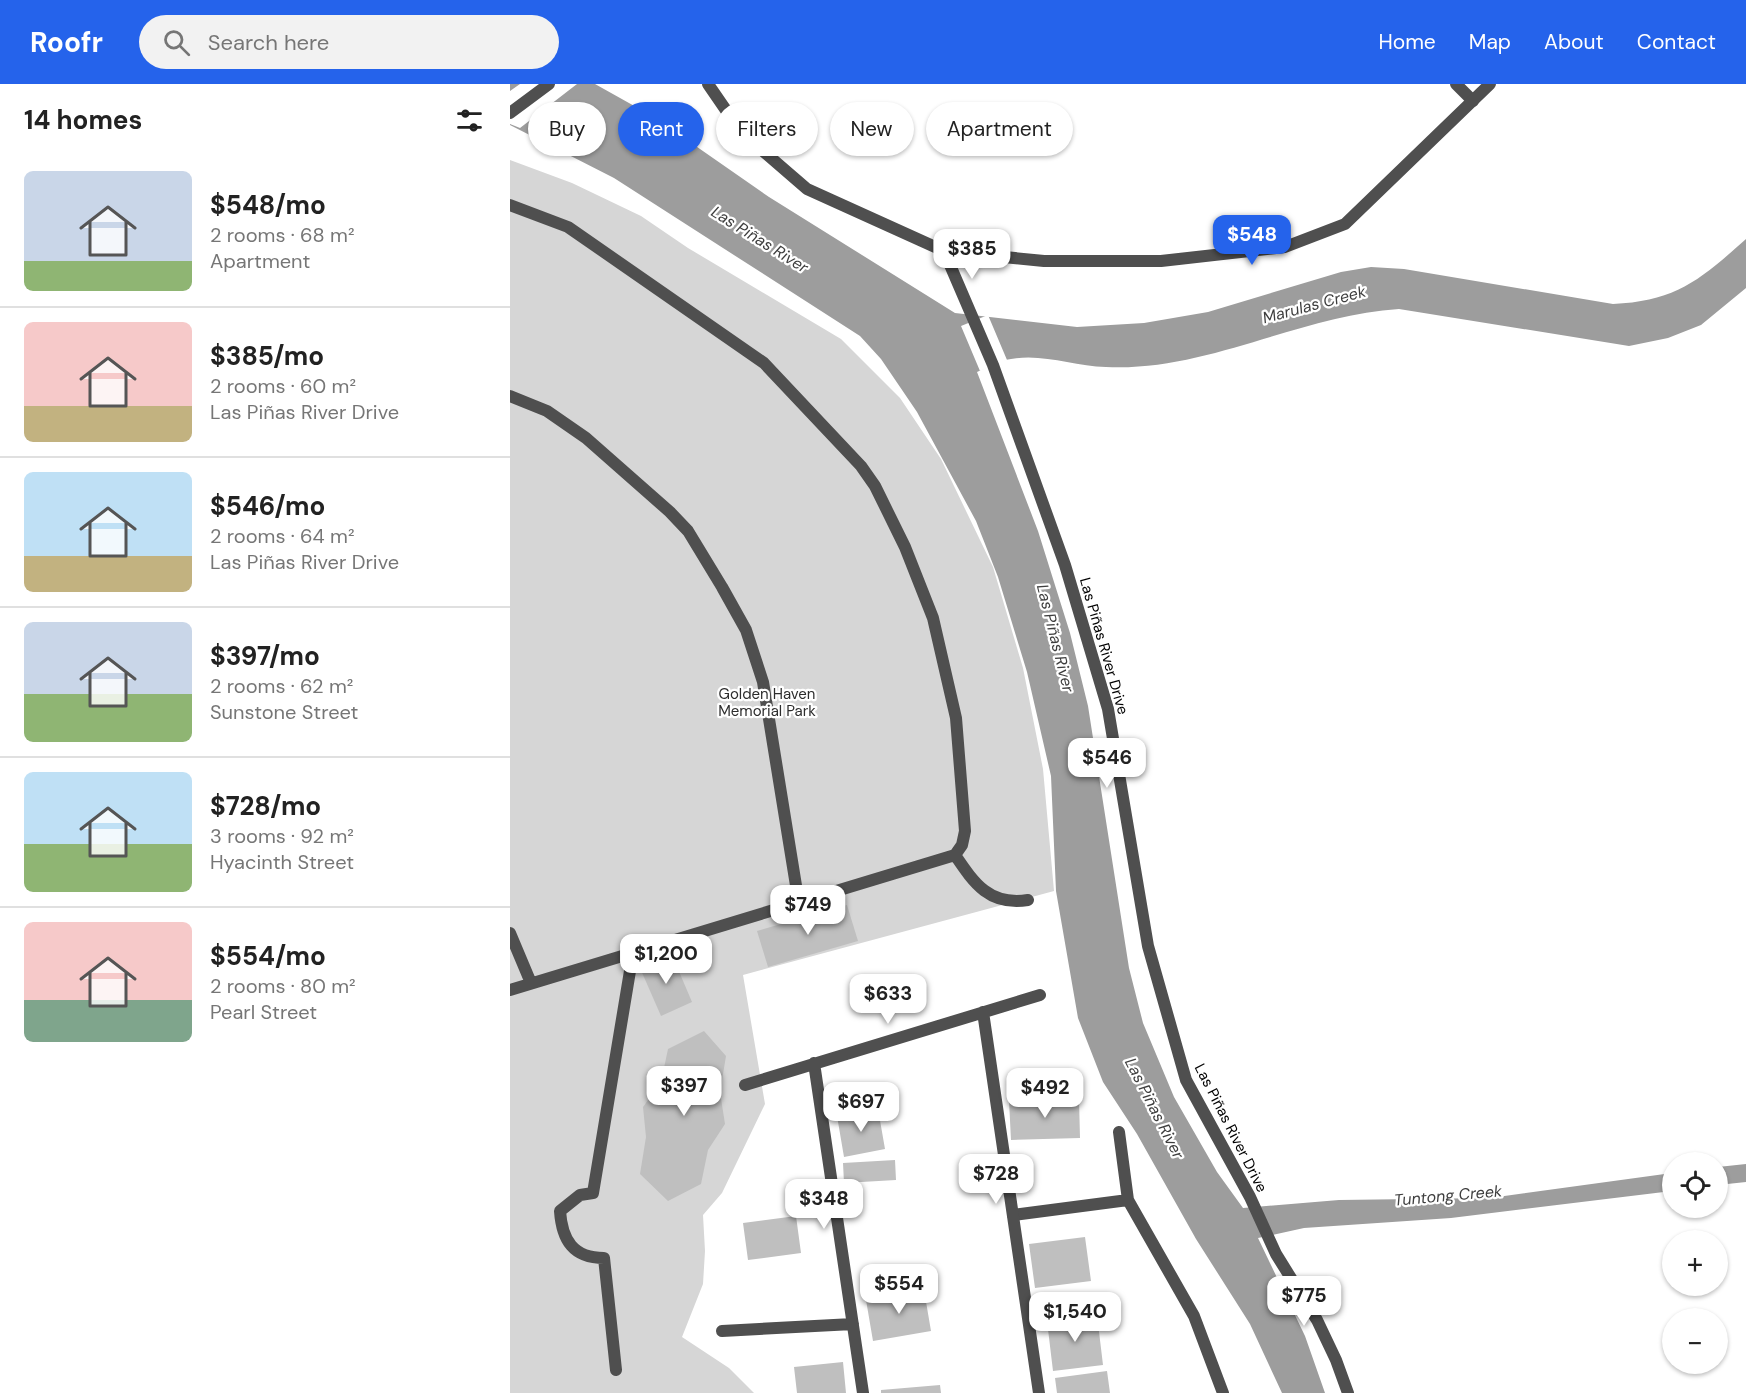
<!DOCTYPE html>
<html lang="en">
<head>
<meta charset="utf-8">
<style>
  :root { --surface:#fff; --page:#f2f2f2; --text:#222; --muted:#767676; --line:#e0e0e0; --accent:#2563eb }
  body { margin:0; font-family:"DM Sans",sans-serif; background:var(--page); color:var(--text); height:100vh; display:flex; flex-direction:column; font-size:22px; white-space:nowrap }
  * { box-sizing:border-box; margin:0 }
  p { font-size:20px; color:var(--muted) }
  .icon { flex:none; width:33px; height:33px; fill:none; stroke:currentColor; stroke-width:2; stroke-linecap:round; stroke-linejoin:round }
  .map { position:relative; flex:1; overflow:hidden }
  .drawer { display:flex; flex-direction:column; background:var(--surface); width:510px }
  .drawer>* { flex:none }
  .guide { position:absolute; left:18px; top:18px; width:570px; height:54px; display:flex; gap:12px }
  .fabs { position:absolute; left:1152px; top:1068px; display:grid; gap:12px }
  .fabs a { display:grid; place-items:center; width:66px; height:66px; border-radius:50%; background:var(--surface); box-shadow:0 2px 4px #0004; font-size:30px }
  .price { position:absolute; translate:-50% -51px; padding:0 14px; border-radius:12px; background:#fff; color:#222; font-size:20px; line-height:39px; filter:drop-shadow(0 2px 3px #0008) }
  .price::after { content:''; position:absolute; left:50%; top:36px; width:18px; height:14px; margin-left:-9px; background:inherit; clip-path:polygon(0 0,100% 0,50% 100%) }
  .price.on { background:var(--accent); color:#fff }
  ul { padding:0; list-style:none }
  li { display:flex; align-items:center; gap:18px; height:150px; padding:0 24px }
  li+li { border-top:2px solid var(--line) }
  li span { display:grid; place-items:center; flex:none; width:168px; height:120px; border-radius:9px; color:#555 }
  li>.icon { margin-inline-start:auto }
  span .icon { width:72px; height:72px; fill:#fffc; stroke-width:1 }
  li b { font-size:26px }
  h2 { display:flex; justify-content:space-between; align-items:center; height:72px; padding:0 24px; font-size:26px }
  .pill { padding:0 21px; border-radius:27px; background:var(--surface); box-shadow:0 2px 4px #0004; font-size:21px; line-height:54px }
  .pill.on { background:var(--accent); color:#fff }
  header { display:flex; align-items:center; gap:36px; box-sizing:border-box; height:84px; padding:0 30px; background:var(--accent); color:#fff }
  header strong { font-size:28px }
  nav { display:flex; gap:33px; margin-inline-start:auto; font-size:21px }
  .search { width:420px; height:54px; background:var(--page); display:flex; align-items:center; gap:15px; box-sizing:border-box; padding:0 21px; border-radius:33px; color:var(--muted); font-size:22px }
  main { display:flex; flex:1; min-height:0 }
  .map>svg:first-child { display:block }
</style>
</head>
<body>
<header>
<strong>Roofr</strong>
<div class="search"><svg class="icon" aria-label="search" viewBox="0 0 24 24"><circle cx="10" cy="10" r="6"/><path d="M15 15l6 6"/></svg>Search here</div>
<nav><a>Home</a><a>Map</a><a>About</a><a>Contact</a></nav>
</header>
<main>
<section class="drawer">
<h2>14 homes<svg class="icon" aria-label="filters" viewBox="0 0 24 24"><path d="M4 7h16M4 17h16"/><circle cx="9" cy="7" r="2"/><circle cx="15" cy="17" r="2"/></svg></h2>
<ul>
<li><span style="background:linear-gradient(#c9d6e8 75%,#8fb573 0)"><svg class="icon" aria-label="home" viewBox="0 0 24 24"><path d="M3 11l9-7 9 7M6 9v11h12V9"/></svg></span><div><b>$548/mo</b><p>2 rooms · 68 m²</p><p>Apartment</p></div></li>
<li><span style="background:linear-gradient(#f6c9c9 70%,#c2b280 0)"><svg class="icon" aria-label="home" viewBox="0 0 24 24"><path d="M3 11l9-7 9 7M6 9v11h12V9"/></svg></span><div><b>$385/mo</b><p>2 rooms · 60 m²</p><p>Las Piñas River Drive</p></div></li>
<li><span style="background:linear-gradient(#bfe0f5 70%,#c2b280 0)"><svg class="icon" aria-label="home" viewBox="0 0 24 24"><path d="M3 11l9-7 9 7M6 9v11h12V9"/></svg></span><div><b>$546/mo</b><p>2 rooms · 64 m²</p><p>Las Piñas River Drive</p></div></li>
<li><span style="background:linear-gradient(#c9d6e8 60%,#8fb573 0)"><svg class="icon" aria-label="home" viewBox="0 0 24 24"><path d="M3 11l9-7 9 7M6 9v11h12V9"/></svg></span><div><b>$397/mo</b><p>2 rooms · 62 m²</p><p>Sunstone Street</p></div></li>
<li><span style="background:linear-gradient(#bfe0f5 60%,#8fb573 0)"><svg class="icon" aria-label="home" viewBox="0 0 24 24"><path d="M3 11l9-7 9 7M6 9v11h12V9"/></svg></span><div><b>$728/mo</b><p>3 rooms · 92 m²</p><p>Hyacinth Street</p></div></li>
<li><span style="background:linear-gradient(#f6c9c9 65%,#7fa58c 0)"><svg class="icon" aria-label="home" viewBox="0 0 24 24"><path d="M3 11l9-7 9 7M6 9v11h12V9"/></svg></span><div><b>$554/mo</b><p>2 rooms · 80 m²</p><p>Pearl Street</p></div></li>
</ul>
</section>
<div class="map">
<svg width="1236" height="1309" viewBox="0 0 1236 1309">
  <rect width="100%" height="100%" fill="#fff"/>
  <path fill="#d6d6d6" d="M0,76L62,99L131,132L178,164L331,255L390,314L431,375L483,483L513,584L533,685L544,807L233,891L255,1020L212,1109L193,1131L195,1167L193,1200L172,1253L219,1284L244,1309H0Z"/>
  <path fill="#9d9d9d" d="M0,0H85L144,33L259,113L445,229L567,243L634,239L698,228L831,188L861,183L894,185L1103,220C1166,217 1190,196 1236,155V204L1191,241L1158,254L1119,262L889,225C790,231 697,288 596,283C564,282 532,269 501,275C489,276 477,284 467,288L528,447L560,549L578,622L619,884L633,939L664,1013L707,1088L733,1124L829,1116L980,1114L1162,1089V1107L941,1134L794,1144L748,1154L795,1252L815,1309H772L740,1240L686,1155L627,1050L593,998L568,934L546,807L541,692L517,588L488,493L466,437L407,328L371,275L350,252L104,94L0,41Z
    M1236,1080V1098L1208,1101V1083Z"/>
  <path fill="#fff" d="M10,0H67L10,44L0,40V7Z
    M478,231L497,276L470,287L451,242Z"/>
  <path fill="#bfbfbf" d="M337,821L348,857L258,883L247,847Z
    M162,871L182,918L151,932L130,884Z
    M194,947L216,972L210,1008L215,1040L198,1066L191,1100L158,1117L130,1090L136,1053L133,1023L151,998L158,965Z
    M569,1015L570,1054L501,1056L499,1017Z
    M368,1025L375,1065L334,1073L327,1032Z
    M385,1076L386,1096L334,1099L333,1079Z
    M286,1132L291,1169L238,1176L233,1139Z
    M575,1153L581,1197L525,1204L519,1160Z
    M414,1206L421,1247L363,1257L356,1216Z
    M587,1231L593,1281L543,1287L537,1237Z
    M333,1278L336,1309H287L284,1283Z
    M597,1287L600,1309H547L545,1294Z
    M430,1301L431,1309H371V1306Z"/>
  <g fill="none" stroke-linecap="round" stroke-linejoin="round">
    <path stroke="#4f4f4f" stroke-width="12" d="M946,0L963,17
      M0,29L39,0
      M0,121L58,143L254,279L351,382L365,402L395,463L423,534L446,634L455,747L452,761L445,771L0,906
      M0,312L37,327L76,354L160,428L178,447L212,503L236,546L253,598L289,820
      M445,771C464,799 479,822 518,816
      M0,849L21,899
      M609,1048L618,1116L684,1232L713,1309
      M503,1131L618,1116
      M106,1286L94,1174C63,1174 52,1156 50,1127L70,1111L83,1109L123,869"/>
    <path stroke="#4f4f4f" stroke-width="12" d="M473,928L529,1309
      M304,979L353,1309
      M235,1001L530,911
      M212,1247L343,1240"/>
    <path stroke="#4f4f4f" stroke-width="12" d="M198,0L231,48L297,105L434,167L534,177H651L775,163L835,140L980,0
      M434,167L483,281L555,481L598,625L638,862L676,996L740,1113L766,1170L807,1236L826,1276L838,1309"/>
  </g>
  <g text-anchor="middle" stroke-width="4.5" stroke-linejoin="round" paint-order="stroke">
    <g font-size="15" fill="#000" stroke="#fff">
      <text transform="translate(594 562) rotate(74)" y="5">Las Piñas River Drive</text>
      <text transform="translate(721 1044) rotate(63)" y="5">Las Piñas River Drive</text>
    </g>
    <g font-size="15" fill="#2d2d2d" stroke="#fff">
      <text x="257" y="615">Golden Haven<tspan x="257" dy="17">Memorial Park</tspan></text>
    </g>
    <g font-size="16" font-style="italic" fill="#3e3e3e" stroke="#fff">
      <text transform="translate(250 155) rotate(32)" y="6">Las Piñas River</text>
      <text transform="translate(804 220) rotate(-15)" y="6">Marulas Creek</text>
      <text transform="translate(546 554) rotate(76)" y="6">Las Piñas River</text>
      <text transform="translate(645 1024) rotate(63)" y="6">Las Piñas River</text>
      <text transform="translate(938 1111) rotate(-5)" y="6">Tuntong Creek</text>
    </g>
  </g>
</svg>
<div class="fabs">
<a><svg class="icon" aria-label="locate" viewBox="0 0 24 24"><circle cx="12" cy="12" r="6"/><path d="M12 2v4M12 18v4M2 12h4M18 12h4"/></svg></a>
<a>+</a>
<a>−</a>
</div>
<b class="price on" style="left:742px;top:182px">$548</b>
<b class="price" style="left:462px;top:196px">$385</b>
<b class="price" style="left:597px;top:705px">$546</b>
<b class="price" style="left:298px;top:852px">$749</b>
<b class="price" style="left:156px;top:901px">$1,200</b>
<b class="price" style="left:378px;top:941px">$633</b>
<b class="price" style="left:174px;top:1033px">$397</b>
<b class="price" style="left:535px;top:1035px">$492</b>
<b class="price" style="left:351px;top:1049px">$697</b>
<b class="price" style="left:486px;top:1121px">$728</b>
<b class="price" style="left:314px;top:1146px">$348</b>
<b class="price" style="left:389px;top:1231px">$554</b>
<b class="price" style="left:794px;top:1243px">$775</b>
<b class="price" style="left:565px;top:1259px">$1,540</b>
<div class="guide">
<a class="pill">Buy</a>
<a class="pill on">Rent</a>
<a class="pill">Filters</a>
<a class="pill">New</a>
<a class="pill">Apartment</a>
</div>
</div>
</main>
</body>
</html>
